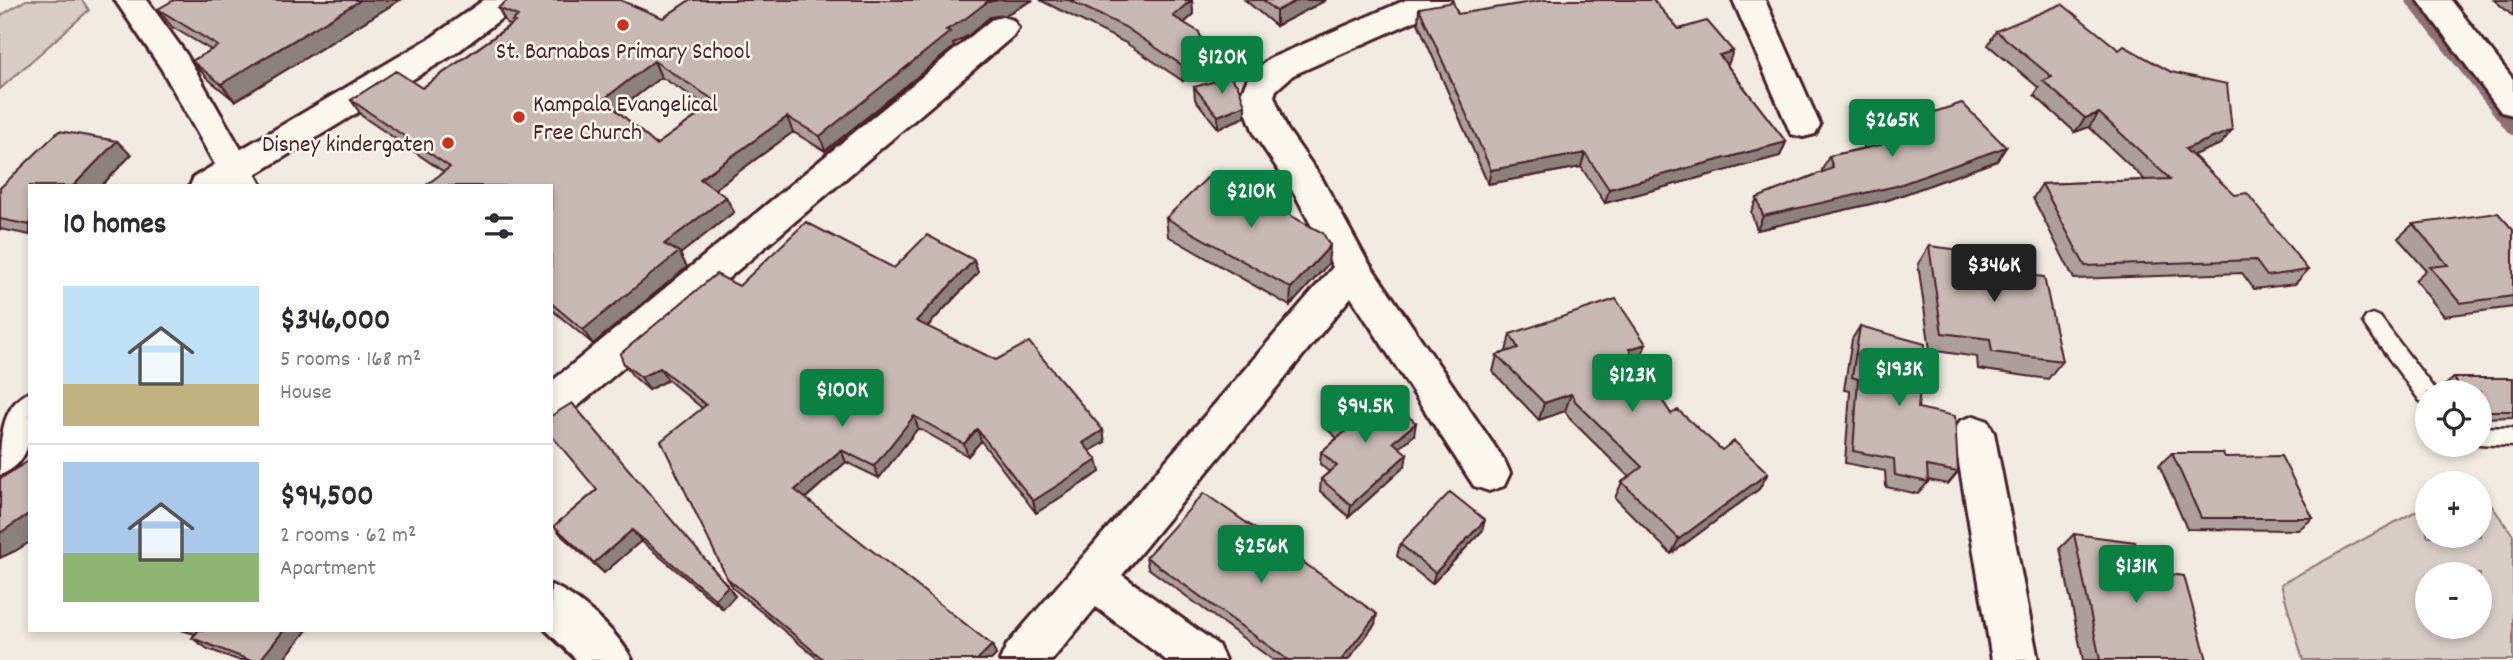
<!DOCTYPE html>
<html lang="en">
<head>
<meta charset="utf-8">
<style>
  :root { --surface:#fff; --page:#f7f7f7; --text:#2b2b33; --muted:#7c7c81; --line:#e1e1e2; --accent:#0b8043 }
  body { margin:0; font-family:Dekko,sans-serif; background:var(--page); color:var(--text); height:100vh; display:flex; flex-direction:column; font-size:26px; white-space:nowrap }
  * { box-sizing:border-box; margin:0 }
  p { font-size:23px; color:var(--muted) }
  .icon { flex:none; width:38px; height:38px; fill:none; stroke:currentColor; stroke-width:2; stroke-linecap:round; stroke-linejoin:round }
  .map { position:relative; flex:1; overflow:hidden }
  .panel { position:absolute; left:28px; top:184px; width:525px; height:448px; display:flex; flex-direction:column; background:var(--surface); border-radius:0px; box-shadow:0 4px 10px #0003 }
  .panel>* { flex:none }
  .fabs { position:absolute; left:2415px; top:380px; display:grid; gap:14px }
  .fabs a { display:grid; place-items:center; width:77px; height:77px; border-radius:50%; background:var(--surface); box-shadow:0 4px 10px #0003; font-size:35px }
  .price { position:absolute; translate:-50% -60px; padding:0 16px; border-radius:7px; background:var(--accent); color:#fff; font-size:23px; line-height:46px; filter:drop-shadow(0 2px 4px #0008) }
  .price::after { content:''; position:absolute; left:50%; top:42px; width:21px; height:16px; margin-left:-10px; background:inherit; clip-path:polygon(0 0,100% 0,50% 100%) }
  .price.selected { background:#222; color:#fff }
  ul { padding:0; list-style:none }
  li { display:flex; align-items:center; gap:21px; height:175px; padding:0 35px }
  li+li { border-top:2px solid var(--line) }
  li span { display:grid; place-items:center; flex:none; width:196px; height:140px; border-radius:0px; color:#555 }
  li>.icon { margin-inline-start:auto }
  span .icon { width:84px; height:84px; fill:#fffc; stroke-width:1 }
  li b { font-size:30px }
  h2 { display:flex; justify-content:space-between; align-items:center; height:84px; padding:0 35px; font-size:30px }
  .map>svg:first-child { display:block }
</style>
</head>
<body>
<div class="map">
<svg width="2513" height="660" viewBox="0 0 2513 660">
  <rect width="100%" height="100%" fill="#f0eae0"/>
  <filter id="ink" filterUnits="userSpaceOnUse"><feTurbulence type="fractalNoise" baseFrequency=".0143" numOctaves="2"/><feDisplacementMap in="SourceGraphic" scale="14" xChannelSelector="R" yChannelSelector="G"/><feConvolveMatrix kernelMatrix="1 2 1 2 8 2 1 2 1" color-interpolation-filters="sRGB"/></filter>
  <g filter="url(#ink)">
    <path fill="#d8ccc6" stroke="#917678" stroke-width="2" fill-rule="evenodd" d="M26,0H82L89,10L0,89V16Z
      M2480,490L2513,535V660H2303L2281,584L2427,505V536H2480ZM2480,574V626H2427V574Z"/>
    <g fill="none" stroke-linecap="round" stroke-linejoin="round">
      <path stroke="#8c6f72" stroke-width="12" d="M2412,0L2513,129"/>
      <defs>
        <path id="service" d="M2373,314L2380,317L2434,389L2435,392H2427V403L2420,401L2366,327L2363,322L2366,317Z
          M2480,427L2513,428V446L2479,444Z"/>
        <path id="minor" d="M115,0H147L186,54L262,186H227L161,68Z
          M1406,0H1451L1446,7L1293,75L1276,90L1274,96L1287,129L1322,179L1366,259L1504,460L1510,473L1504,486L1489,491L1474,486L1351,297L1122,575L1218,645L1225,660H1166L1096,607L1052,660H1000L1007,645L1333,267L1296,196L1255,135L1240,96L1249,76L1269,59Z
          M1733,0H1765L1820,125L1815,134L1803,137L1791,134Z
          M2418,0H2451L2513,79V115L2501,112Z
          M1002,17L1013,20L1018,28L1013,36L565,417L551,422V382L991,20Z
          M1974,416L1988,421L1994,433L2038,660H1992L1954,433L1960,421Z
          M551,585C578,595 620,634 632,660H577L546,630H551Z"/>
        <path id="tertiary" d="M484,0H521L516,7L456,53L236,186H190L194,177L432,37Z
          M30,392C30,425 37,461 0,475C0,443 0,405 30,392Z"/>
      </defs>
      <use href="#service" stroke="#4a1f2b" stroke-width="5"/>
      <use href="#minor" stroke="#4a1f2b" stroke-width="6"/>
      <use href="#tertiary" stroke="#4a1f2b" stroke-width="6"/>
      <use href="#service" fill="#fbf7ec" fill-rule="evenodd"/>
      <use href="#minor" fill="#fbf7ec" fill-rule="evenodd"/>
      <use href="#tertiary" fill="#fbf7ec" fill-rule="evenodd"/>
    </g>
    <path fill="#ac9e9a" stroke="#4a1f2b" stroke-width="2" fill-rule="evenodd" d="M400,0L235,101L207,78L192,61L211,50L172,27L158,9Z
      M690,0H1033L1005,15L990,17L969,35L953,44L954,47L825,151L793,132L715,189L734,212L680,254L687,267L593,344L551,309V186L444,172L362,116L351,100L422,88L510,25L507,24L498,8L663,18ZM661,77L709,107L656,145L617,111Z
      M1040,0H1192L1193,15L1184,23L1206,53V68L1183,81L1126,43Z
      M1245,0H1326L1276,26Z
      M2494,0H2513V16Z
      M1419,8L1458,14L1679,29L1727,65L1786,142L1780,156L1605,203L1581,167L1488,184L1418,23Z
      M1996,31L2221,144L2193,155L2308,270L2295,284L2254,289L2242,273L2074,279L2033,198L2042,184L2145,180L2089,127L2075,132L2034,95L2039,88L1988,45Z
      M1194,87L1245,105V117L1218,128L1195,99Z
      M1870,133L2006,147L1997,161L1888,200L1757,230L1751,212L1757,198L1822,172V170L1829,156L1864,148H1863Z
      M131,155L101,186H30V235L0,229V188Z
      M1166,218L1328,264L1290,306L1168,236Z
      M2413,224L2513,230V307L2444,316L2415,280L2426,270L2398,238Z
      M1929,246L2005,272L2062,361L2048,379L1978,369L1977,357L1930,350L1918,264Z
      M974,260L978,273L927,327L1105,442L1090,451L1100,472L1036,513L981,441L968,456L918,428L879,478L846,462L805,499L992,645L996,655L991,660H819L734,589L727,578L702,408L668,380L649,390L633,376L624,364L739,286Z
      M1860,326L1918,408L1958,472L1948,484L1928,480V482L1918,494L1886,487L1885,471L1845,463L1850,391L1844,390L1852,339Z
      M1510,334L1646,344L1639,361L1637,362L1671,414L1722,450L1768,473L1759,489L1671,554L1615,498L1622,482L1629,477L1570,419L1565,411L1539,420L1493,372L1497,355L1506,352Z
      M2454,378H2513V417L2480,418V392H2449L2445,385Z
      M1374,407L1414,435L1399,448L1405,466L1349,517L1320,491L1321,479L1329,472L1320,464L1321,452L1337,438L1327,429L1328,417Z
      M2172,453L2225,457L2313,518L2298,530L2187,529L2159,465Z
      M597,490L735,596L723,609L641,541L604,573L563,537L554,526Z
      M1482,531L1432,584L1397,556L1400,544Z
      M2074,534L2142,570L2207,660H2083L2060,548Z
      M1146,557L1375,624L1348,660H1273L1148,568Z
      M181,630H307L283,660H238L208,649L192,638L195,634Z"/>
    <path fill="#8c817d" stroke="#4a1f2b" stroke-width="2" d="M361,0H400L235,101L221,84Z
      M998,0H1033L1005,15L990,17L969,35L953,44L954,47L825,151L820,136L946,30L987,2Z
      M1192,0L1193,15L1174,32L1173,16Z
      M1298,0H1326L1276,26V11Z
      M1733,51L1728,65L1719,55Z
      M1206,53V68L1183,81L1182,65Z
      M654,61L661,77L613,114L604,99Z
      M1245,105V117L1218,128V116Z
      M2099,113L2089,127L2075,132L2085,118Z
      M787,117L793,132L708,194L700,179Z
      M2232,130L2221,144L2174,163L2185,149Z
      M117,141L131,155L101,186H73Z
      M1786,142L1780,156L1605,203L1609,189Z
      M2006,147L1997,161L1888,200L1757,230L1763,216Z
      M1585,153L1581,167L1488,184L1491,170Z
      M726,197L734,212L680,254L687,267L593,344L583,330L664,244Z
      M1330,246L1328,264L1290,306L1291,288Z
      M974,260L978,273L920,334L916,321Z
      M1646,344L1639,361L1622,367L1629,349Z
      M660,368L668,380L649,390L641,377Z
      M1571,394L1565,411L1539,420L1544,403Z
      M914,416L918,428L879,478L874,466Z
      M1416,423L1414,435L1391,455L1393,442Z
      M977,429L981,441L968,456L964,444Z
      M1103,430L1105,442L1085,454L1083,443Z
      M841,450L846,462L801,502L795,490Z
      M1407,454L1405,466L1349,517L1351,505Z
      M1097,460L1100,472L1036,513L1033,501Z
      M1768,473L1759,489L1671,554L1679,539Z
      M30,513V542L15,551L0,558V533Z
      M1485,520L1482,531L1432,584L1435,573Z
      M632,530L641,541L604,573L594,563Z
      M728,586L735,596L723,609L715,599Z
      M1377,614L1375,624L1348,660H1341Z
      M284,630H307L283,660H260Z
      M992,645L996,655L991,660H977Z"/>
    <path fill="#c8b8b3" stroke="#4a1f2b" stroke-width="2" fill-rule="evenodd" d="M174,0H361L221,84L192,61L218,46L158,9Z
      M508,0H620L663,18L690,0H998L987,2L965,19L946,30L950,32L820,136L787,117L700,179L726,197L664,244L679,252L583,330L551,303V186H425L450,167L351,100L396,71L422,88L515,22L512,21L518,16L498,8ZM654,61L717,102L656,145L604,99Z
      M1069,0H1191L1173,16L1199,32L1206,53L1182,65L1125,27Z
      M1263,0H1298L1276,11Z
      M1544,0H1653L1679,29L1707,21L1733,51L1719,55L1786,142L1609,189L1585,153L1491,170L1419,8L1453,2L1458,14Z
      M2062,4L2119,50L2124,46L2171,72L2227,84L2232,130L2185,149L2235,195L2247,193L2308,270L2267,276L2255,260L2085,266L2042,184L2170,179L2099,113L2085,118L2043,81L2052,77L1996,31Z
      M1230,77L1238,86L1245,105L1218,116L1194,87Z
      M1962,103L2006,147L1896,186L1763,216L1757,198L1833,168L1829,156L1881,145L1870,133Z
      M59,131L117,141L73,186H30V225L0,219V188Z
      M1212,173L1323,233L1330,246L1291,288L1166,218Z
      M2498,213L2513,230V296L2460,303L2430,267L2448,265L2413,224Z
      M806,222L894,268L927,235L974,260L916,321L996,360L1029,342L1103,430L1083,443L1097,460L1033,501L977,429L964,444L914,416L874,466L841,450L795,490L992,645L977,660H824L727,578L661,441L706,405L660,368L641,377L624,364L620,354L716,274L739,286Z
      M1929,246L2001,255L2005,272L2044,277L2062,361L1992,352L1990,339L1942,333Z
      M1616,299L1646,344L1629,349L1671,414L1678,410L1722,450L1734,441L1768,473L1679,539L1622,482L1642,467L1576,402L1571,394L1544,403L1497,355L1518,348L1510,334Z
      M1860,326L1925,344L1918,408L1955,416L1958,472L1927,466L1928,482L1895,475L1894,459L1853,451L1858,379L1852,377Z
      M2454,378H2513V411H2480V392H2463Z
      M1356,393L1374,407L1386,397L1416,423L1393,442L1407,454L1351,505L1321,479L1337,466L1321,452L1345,432L1328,417Z
      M572,403L728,586L715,599L632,530L594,563L554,526L597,490L551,435V416Z
      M2172,453H2223L2225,457L2281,456L2313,518H2201Z
      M30,460V513L0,533V479Z
      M1450,492L1485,520L1435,573L1400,544Z
      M1204,493L1377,614L1341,660H1288L1146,557Z
      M2074,534L2135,542L2142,570L2184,576L2207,660H2100Z
      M197,630H284L260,660H249L192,638L198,631Z"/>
  </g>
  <g fill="#c8321e" stroke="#fbf7ec" stroke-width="2.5">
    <circle cx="623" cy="25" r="7"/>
    <circle cx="519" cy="117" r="7"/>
    <circle cx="448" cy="143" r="7"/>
  </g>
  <g text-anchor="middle" stroke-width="5" stroke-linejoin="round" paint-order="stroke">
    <g font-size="24" fill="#4a1f2b" stroke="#fbf7ec">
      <text x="623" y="58">St. Barnabas Primary School</text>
      <text x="533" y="111" text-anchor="start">Kampala Evangelical<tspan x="533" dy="28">Free Church</tspan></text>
      <text x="434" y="151" text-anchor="end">Disney kindergaten</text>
    </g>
  </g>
</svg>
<div class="fabs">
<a><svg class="icon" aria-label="locate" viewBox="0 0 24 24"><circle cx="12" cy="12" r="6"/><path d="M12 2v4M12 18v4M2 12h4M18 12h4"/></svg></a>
<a>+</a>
<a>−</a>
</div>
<b class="price" style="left:1222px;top:96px">$120K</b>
<b class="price" style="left:1892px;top:159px">$265K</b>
<b class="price" style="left:1251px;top:230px">$210K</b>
<b class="price selected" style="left:1994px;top:304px">$346K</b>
<b class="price" style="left:1899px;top:408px">$193K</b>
<b class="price" style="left:1632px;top:414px">$123K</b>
<b class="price" style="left:842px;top:429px">$100K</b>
<b class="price" style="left:1365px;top:445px">$94.5K</b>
<b class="price" style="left:1261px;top:585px">$256K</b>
<b class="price" style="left:2136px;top:605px">$131K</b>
<section class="panel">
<h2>10 homes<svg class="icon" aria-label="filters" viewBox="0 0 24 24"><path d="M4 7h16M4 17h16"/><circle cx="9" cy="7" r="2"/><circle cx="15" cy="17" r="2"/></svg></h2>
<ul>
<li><span style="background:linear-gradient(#bfe0f5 70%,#c2b280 0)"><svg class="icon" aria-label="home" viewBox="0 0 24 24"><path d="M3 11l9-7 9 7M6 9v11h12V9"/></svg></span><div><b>$346,000</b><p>5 rooms · 168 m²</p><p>House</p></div></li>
<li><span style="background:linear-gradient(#a9c7e8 65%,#8fb573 0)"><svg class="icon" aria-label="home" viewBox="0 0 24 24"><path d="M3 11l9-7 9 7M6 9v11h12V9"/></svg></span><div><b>$94,500</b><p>2 rooms · 62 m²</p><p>Apartment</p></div></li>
</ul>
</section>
</div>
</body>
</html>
